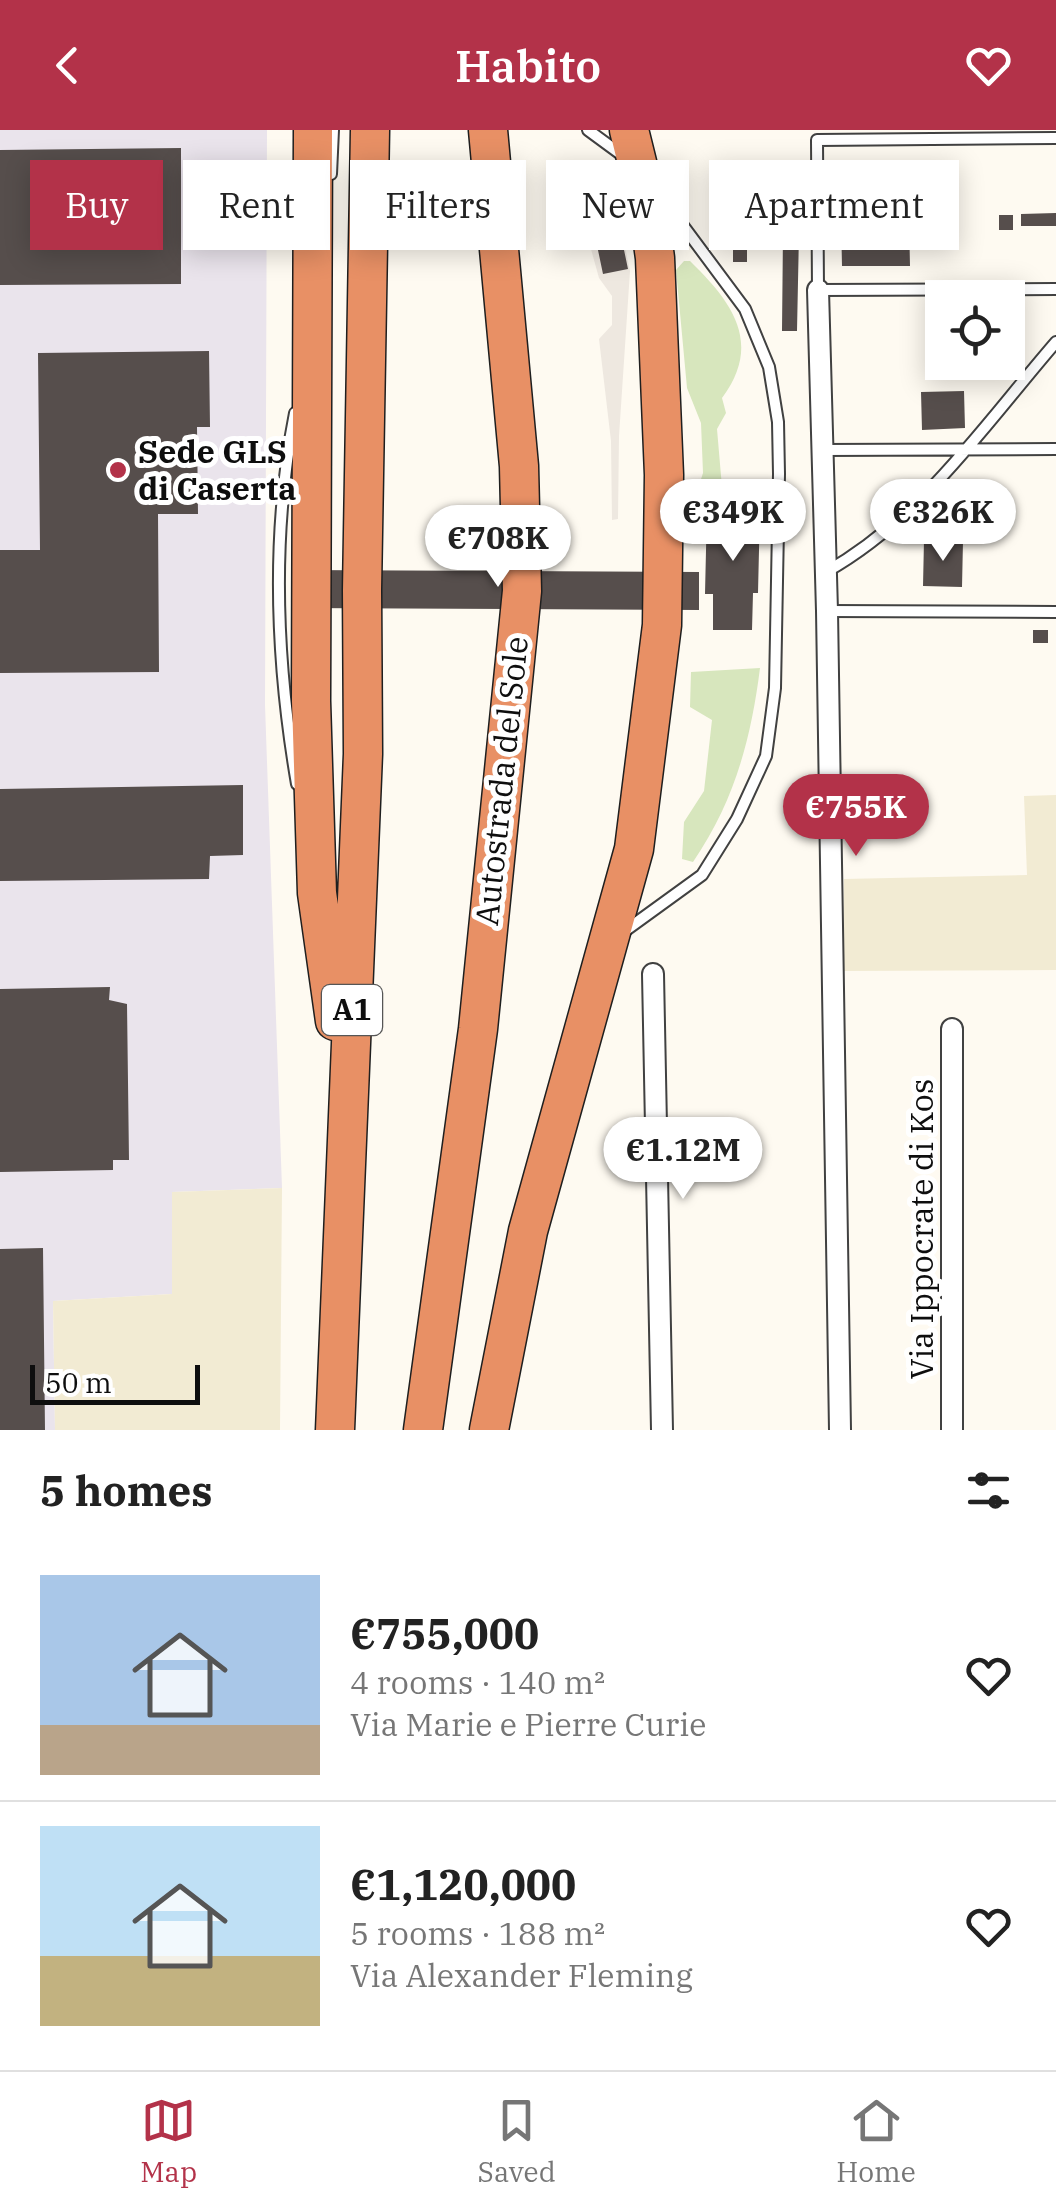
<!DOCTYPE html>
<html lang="en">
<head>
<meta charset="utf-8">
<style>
  :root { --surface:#fff; --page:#f6f6f6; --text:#222; --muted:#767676; --line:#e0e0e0; --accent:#b33249 }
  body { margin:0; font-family:"IBM Plex Serif",serif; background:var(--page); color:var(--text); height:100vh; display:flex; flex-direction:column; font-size:38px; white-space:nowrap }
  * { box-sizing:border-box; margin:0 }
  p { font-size:32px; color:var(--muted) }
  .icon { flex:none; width:55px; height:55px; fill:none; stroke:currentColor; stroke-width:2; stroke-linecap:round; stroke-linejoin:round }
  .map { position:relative; height:1300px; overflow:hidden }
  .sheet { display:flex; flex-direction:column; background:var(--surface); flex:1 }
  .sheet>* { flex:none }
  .banner { position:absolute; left:30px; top:30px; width:998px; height:90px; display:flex; gap:20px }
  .buttons { position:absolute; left:925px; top:150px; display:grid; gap:20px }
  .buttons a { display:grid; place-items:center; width:100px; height:100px; border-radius:0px; background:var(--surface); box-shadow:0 5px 25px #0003; font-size:50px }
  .scale { position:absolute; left:30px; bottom:25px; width:170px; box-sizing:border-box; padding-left:10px; border:5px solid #0e0e0e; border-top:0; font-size:28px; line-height:35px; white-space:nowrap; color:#0e0e0e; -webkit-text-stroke:8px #fff; paint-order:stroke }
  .price { position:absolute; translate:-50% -85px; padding:0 22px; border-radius:35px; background:#fff; color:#222; font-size:32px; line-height:65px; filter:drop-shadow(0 2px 5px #0008) }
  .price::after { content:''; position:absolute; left:50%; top:60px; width:30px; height:22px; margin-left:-15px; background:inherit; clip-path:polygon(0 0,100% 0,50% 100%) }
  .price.current { background:var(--accent); color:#fff }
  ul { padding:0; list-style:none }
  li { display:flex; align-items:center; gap:30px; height:250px; padding:0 40px }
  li+li { border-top:2px solid var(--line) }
  li span { display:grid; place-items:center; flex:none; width:280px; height:200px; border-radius:0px; color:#555 }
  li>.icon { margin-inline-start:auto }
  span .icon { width:120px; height:120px; fill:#fffc; stroke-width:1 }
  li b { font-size:42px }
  h2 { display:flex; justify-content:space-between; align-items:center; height:120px; padding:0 40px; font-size:42px }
  .chip { padding:0 35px; border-radius:0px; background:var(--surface); box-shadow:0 5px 25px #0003; font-size:35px; line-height:90px }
  .chip.current { background:var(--accent); color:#fff }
  header { display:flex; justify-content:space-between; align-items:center; height:130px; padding:0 40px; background:var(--accent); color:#fff; font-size:45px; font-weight:600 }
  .tab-bar { display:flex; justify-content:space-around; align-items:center; height:140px; border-top:2px solid var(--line); background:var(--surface); font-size:28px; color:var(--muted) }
  .tab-bar a { display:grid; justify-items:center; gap:5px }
  .tab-bar .current { color:var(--accent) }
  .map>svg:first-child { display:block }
</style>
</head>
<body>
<header><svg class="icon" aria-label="back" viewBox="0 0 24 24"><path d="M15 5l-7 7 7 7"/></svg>Habito<svg class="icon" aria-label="heart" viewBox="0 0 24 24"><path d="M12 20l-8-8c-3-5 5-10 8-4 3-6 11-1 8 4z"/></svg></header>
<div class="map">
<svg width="1056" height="1300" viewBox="0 0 1056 1300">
  <rect width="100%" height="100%" fill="#fefaf1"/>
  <path fill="#eae4ec" d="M0,0H267L265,575L282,1058L172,1062V1164L53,1171L55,1300H0Z"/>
  <path fill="#f2ebd3" d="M1056,665V840L843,841L844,749L1027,745L1024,666Z
    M282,1058L280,1300H55L53,1171L172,1164V1062Z"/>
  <path fill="#d7e6bd" d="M684,131H690C732,172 763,213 722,268L726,283L717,299L723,369L695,368L703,343L701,293L687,258L676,140Z
    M760,538C751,610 734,672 693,732L682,729L684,692L704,661L712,590L690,577L691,542Z"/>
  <path fill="#eee8e0" d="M619,87L630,141L619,306L618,389L612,390L611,311L599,209L612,195V166L599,148L584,94Z"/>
  <path fill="#564e4c" d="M181,18V154L0,155V20Z
    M738,48H775V67L738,68Z
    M1056,83V96H1021V84Z
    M999,85H1013V100H999Z
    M909,89L910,136H842L841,90Z
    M619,96L628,139L603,144L594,101Z
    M733,98H747V132H733Z
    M783,103H799L797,201H782Z
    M209,221L210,297H197L198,384H158L159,542L0,543V420H40L38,223Z
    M964,261L965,298L922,300L921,262Z
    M739,370H754L753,376L760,377L758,463H753L752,500H713V464H705L707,377H739Z
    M924,410L963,411L962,457L923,456Z
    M297,440L699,442V480L297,478Z
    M1033,500H1048V513H1033Z
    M243,655V725L210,726L209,749L0,751V659Z
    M110,857L109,870L127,874L129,1030H113V1040L0,1042V859Z
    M43,1118L45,1300H0V1119Z"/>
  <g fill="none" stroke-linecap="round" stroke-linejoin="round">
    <defs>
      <path id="lane" d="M588,0L622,25
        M1056,8L817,10L818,160L1056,159
        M331,44L333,0
        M295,283C271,404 276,532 297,654
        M822,320L1056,319
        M826,442C922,388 985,294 1056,212
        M827,481L1056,482
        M622,803L702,745L737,689L766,626L775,558L779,344L778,292L769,237L745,179L661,66"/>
      <path id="street" d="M818,160L827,481L840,1300
        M653,844L662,1300
        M952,1300V899"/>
      <path id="highway" d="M313,0L311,571L317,763L335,891
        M335,1300L363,624L362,460L370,0
        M423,1300L478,899L522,461L519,336L488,0
        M489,1300L528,1101L634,719L662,495L664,345L655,128L648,77L629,0"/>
    </defs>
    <use href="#lane" stroke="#414141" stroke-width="14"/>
    <use href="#street" stroke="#414141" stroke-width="24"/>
    <use href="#highway" stroke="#1f1f1f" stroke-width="41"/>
    <use href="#lane" stroke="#fff" stroke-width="10"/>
    <use href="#street" stroke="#fff" stroke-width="20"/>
    <use href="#highway" stroke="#e89065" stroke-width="38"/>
  </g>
  <circle fill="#b33249" stroke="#fff" stroke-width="4" cx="118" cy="340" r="10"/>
  <g text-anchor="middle" stroke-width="10" stroke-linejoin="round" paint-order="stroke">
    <rect fill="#fff" stroke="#565656" stroke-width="2.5" x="322" y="855" width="60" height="50" rx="8"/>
    <g font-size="30" font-weight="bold" fill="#0e0e0e">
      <text x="352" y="890">A1</text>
    </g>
    <g font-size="32" font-weight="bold" fill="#0e0e0e" stroke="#fff" text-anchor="start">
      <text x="138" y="333">Sede GLS<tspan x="138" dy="37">di Caserta</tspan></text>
    </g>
    <g font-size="32" fill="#0e0e0e" stroke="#fff">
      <text transform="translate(502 651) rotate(-84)" y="11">Autostrada del Sole</text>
      <text transform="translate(922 1099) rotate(-90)" y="11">Via Ippocrate di Kos</text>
    </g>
  </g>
</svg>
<div class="buttons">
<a><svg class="icon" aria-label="locate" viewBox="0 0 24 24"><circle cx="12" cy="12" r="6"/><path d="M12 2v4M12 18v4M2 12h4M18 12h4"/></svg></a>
</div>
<div class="scale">50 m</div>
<b class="price" style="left:733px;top:434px">€349K</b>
<b class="price" style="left:943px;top:434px">€326K</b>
<b class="price" style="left:498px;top:460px">€708K</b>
<b class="price current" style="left:856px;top:729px">€755K</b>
<b class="price" style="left:683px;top:1072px">€1.12M</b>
<div class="banner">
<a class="chip current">Buy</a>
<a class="chip">Rent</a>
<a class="chip">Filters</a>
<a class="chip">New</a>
<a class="chip">Apartment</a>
</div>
</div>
<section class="sheet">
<h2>5 homes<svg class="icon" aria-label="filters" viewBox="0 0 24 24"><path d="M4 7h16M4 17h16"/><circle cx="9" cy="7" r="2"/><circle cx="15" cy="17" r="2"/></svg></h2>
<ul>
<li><span style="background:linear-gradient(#a9c7e8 75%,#b9a48a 0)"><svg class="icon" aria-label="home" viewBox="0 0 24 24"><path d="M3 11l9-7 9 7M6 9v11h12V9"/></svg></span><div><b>€755,000</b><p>4 rooms · 140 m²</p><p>Via Marie e Pierre Curie</p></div><svg class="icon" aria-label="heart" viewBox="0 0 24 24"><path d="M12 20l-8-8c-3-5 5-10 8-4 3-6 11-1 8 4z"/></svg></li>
<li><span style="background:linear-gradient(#bfe0f5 65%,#c2b280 0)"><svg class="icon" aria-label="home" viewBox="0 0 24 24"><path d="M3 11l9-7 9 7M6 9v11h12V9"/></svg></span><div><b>€1,120,000</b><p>5 rooms · 188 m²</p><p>Via Alexander Fleming</p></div><svg class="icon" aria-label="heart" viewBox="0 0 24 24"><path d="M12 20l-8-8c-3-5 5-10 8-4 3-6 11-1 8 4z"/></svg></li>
</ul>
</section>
<nav class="tab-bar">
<a class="current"><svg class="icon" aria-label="map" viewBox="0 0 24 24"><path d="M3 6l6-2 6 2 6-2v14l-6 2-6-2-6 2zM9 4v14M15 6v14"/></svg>Map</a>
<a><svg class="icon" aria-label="saved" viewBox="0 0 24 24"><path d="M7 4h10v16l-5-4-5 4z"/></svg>Saved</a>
<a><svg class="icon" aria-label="home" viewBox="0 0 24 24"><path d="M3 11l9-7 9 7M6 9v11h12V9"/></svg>Home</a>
</nav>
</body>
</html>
